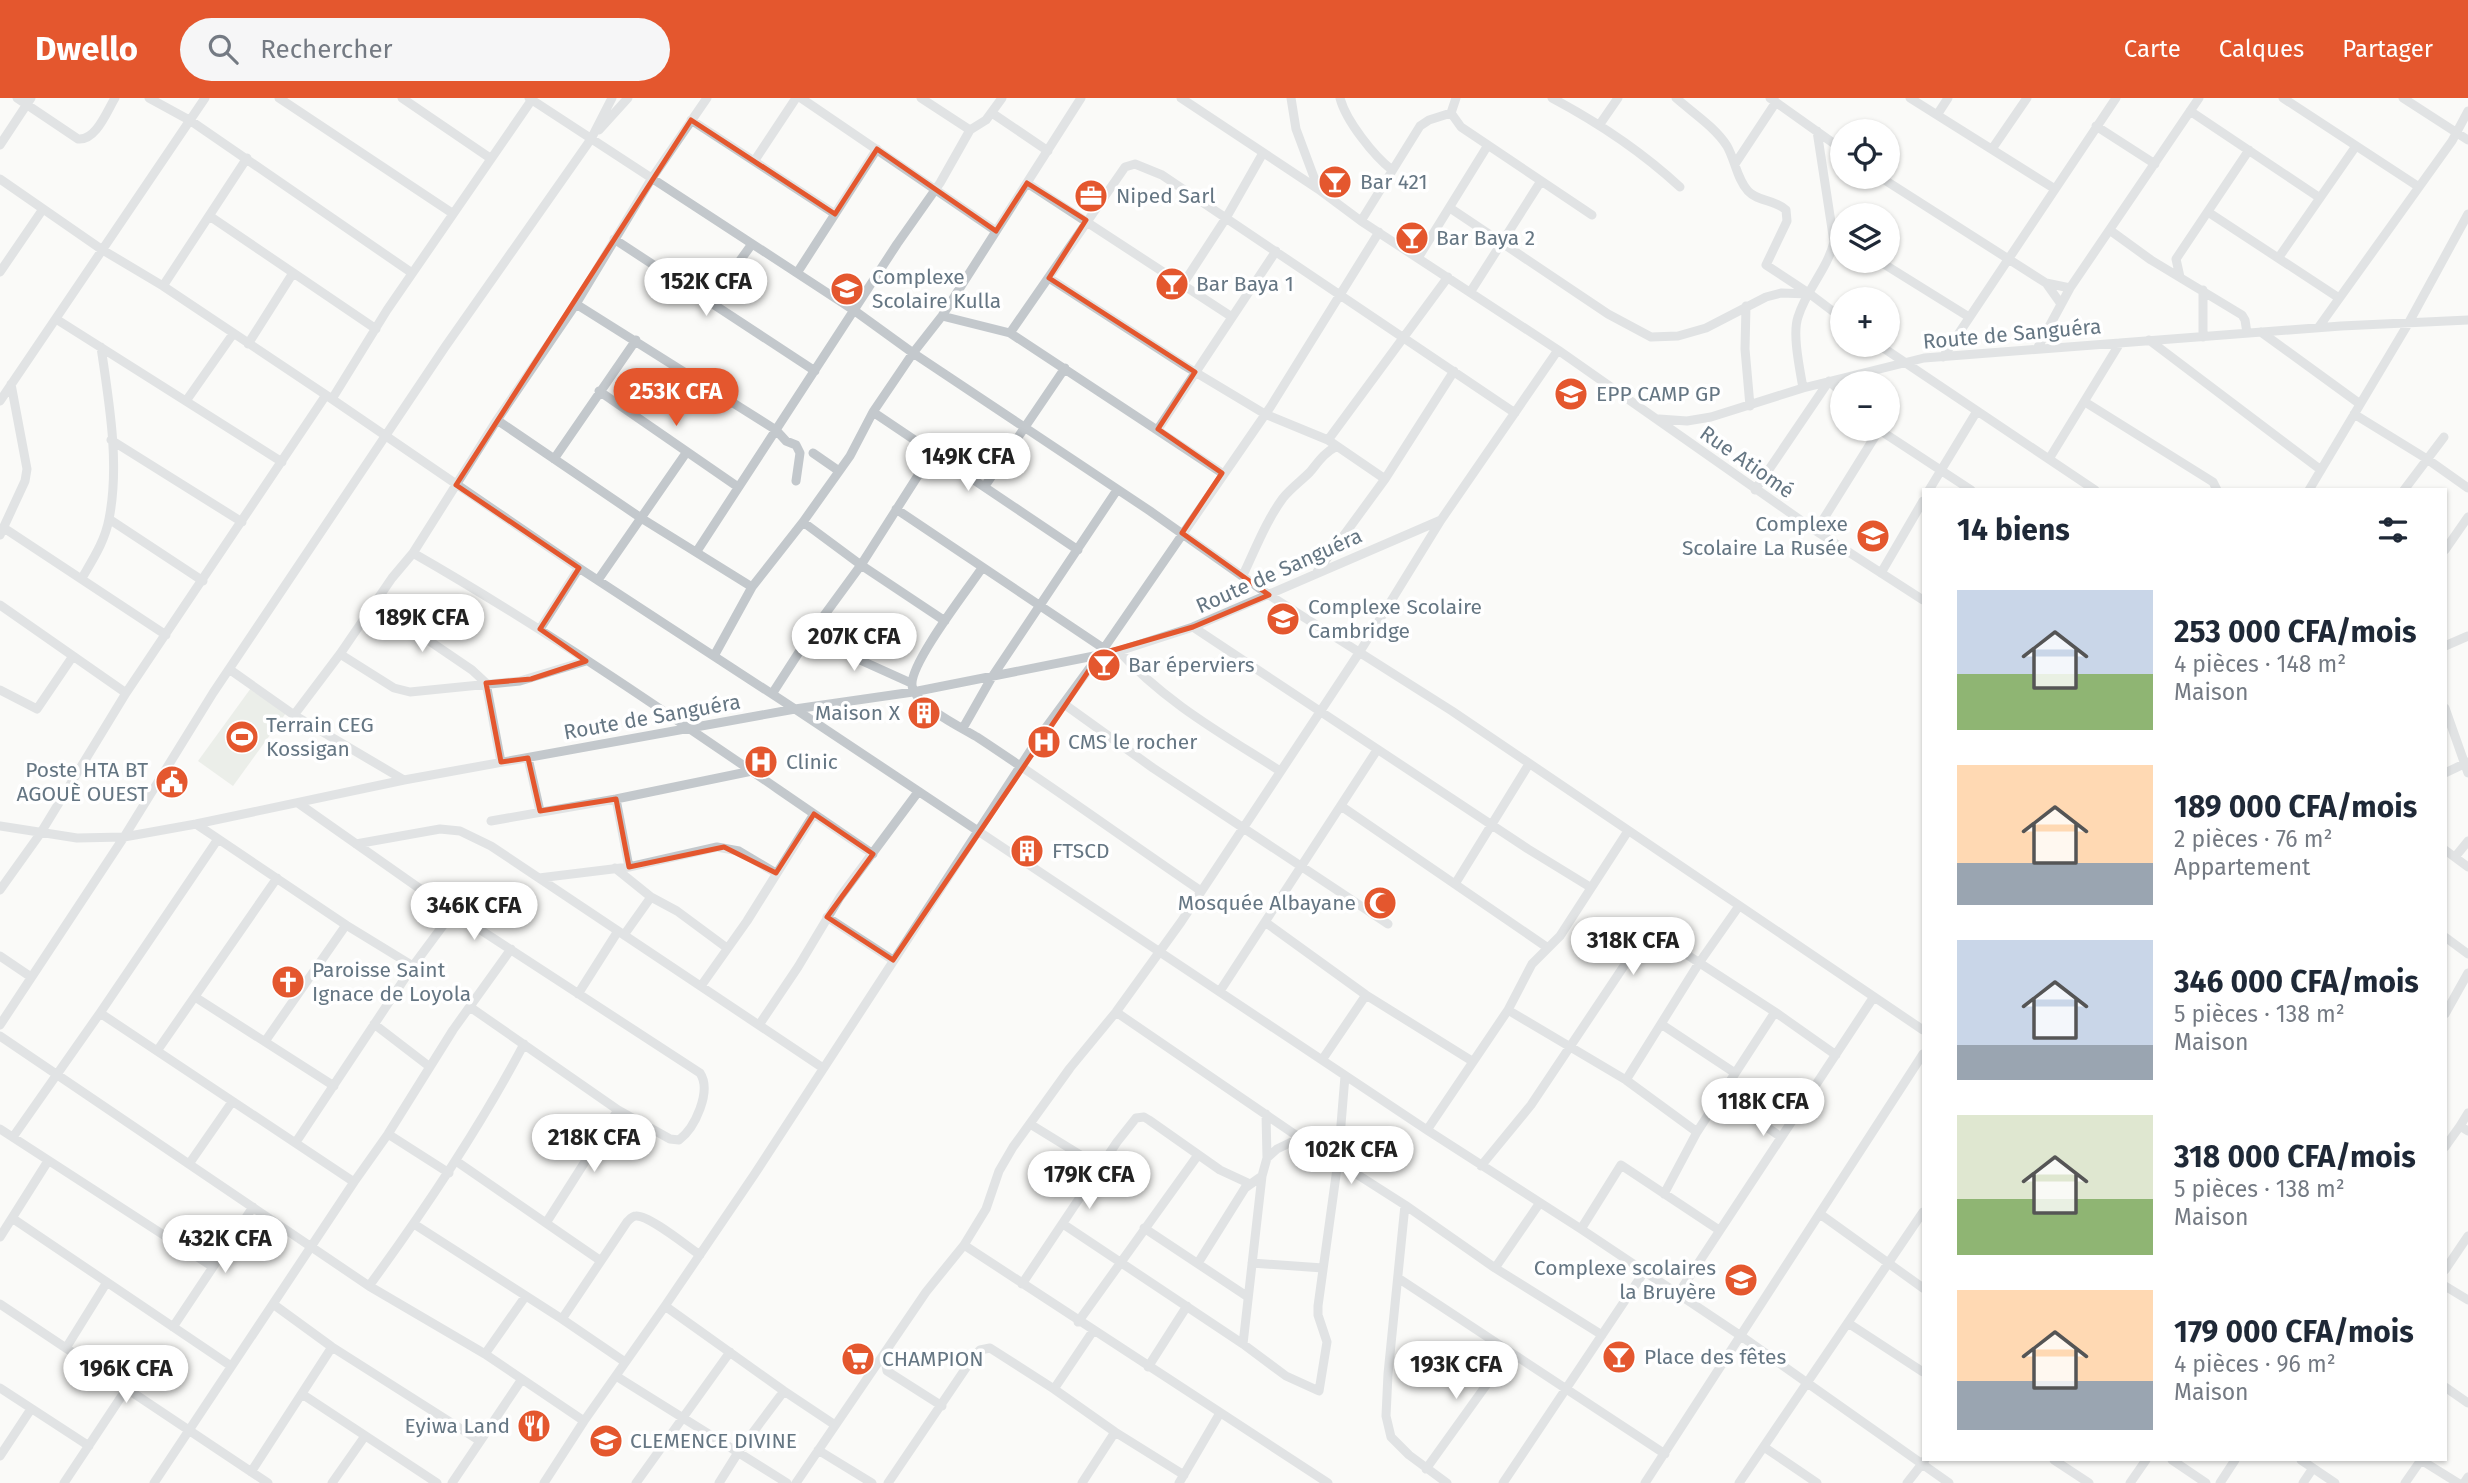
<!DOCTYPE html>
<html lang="fr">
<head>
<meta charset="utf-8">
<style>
  :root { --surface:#fff; --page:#f6f6f7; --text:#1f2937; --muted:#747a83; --accent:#e4572e }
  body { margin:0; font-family:"Fira Sans",sans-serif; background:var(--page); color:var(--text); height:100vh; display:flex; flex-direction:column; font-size:26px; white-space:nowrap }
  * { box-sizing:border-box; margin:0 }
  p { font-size:23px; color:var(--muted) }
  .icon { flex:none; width:38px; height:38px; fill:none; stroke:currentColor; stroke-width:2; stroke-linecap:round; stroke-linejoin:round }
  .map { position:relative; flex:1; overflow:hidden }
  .side { position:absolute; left:1922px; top:390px; width:525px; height:973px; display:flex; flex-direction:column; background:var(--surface); border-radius:0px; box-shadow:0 2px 5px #0004 }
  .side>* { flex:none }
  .fabs { position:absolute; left:1830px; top:21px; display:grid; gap:14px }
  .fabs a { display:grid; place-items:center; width:70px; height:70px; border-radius:50%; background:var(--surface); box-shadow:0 2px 5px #0004; font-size:35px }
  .price { position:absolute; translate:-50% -60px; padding:0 16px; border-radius:24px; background:#fff; color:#222; font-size:23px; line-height:46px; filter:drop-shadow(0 2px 4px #0008) }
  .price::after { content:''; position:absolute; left:50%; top:42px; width:21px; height:16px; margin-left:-10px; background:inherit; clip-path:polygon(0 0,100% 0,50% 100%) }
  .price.active { background:var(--accent); color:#fff }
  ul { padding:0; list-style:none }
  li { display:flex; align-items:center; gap:21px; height:175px; padding:0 35px }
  li span { display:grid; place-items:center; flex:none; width:196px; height:140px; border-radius:0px; color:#555 }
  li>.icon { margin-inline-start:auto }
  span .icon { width:84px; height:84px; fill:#fffc; stroke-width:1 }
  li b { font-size:30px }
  h2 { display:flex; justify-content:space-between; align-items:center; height:84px; padding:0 35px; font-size:30px }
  header { display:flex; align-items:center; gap:42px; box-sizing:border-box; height:98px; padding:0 35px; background:var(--accent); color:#fff }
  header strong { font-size:33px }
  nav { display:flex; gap:38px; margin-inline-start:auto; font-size:24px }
  .search { width:490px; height:63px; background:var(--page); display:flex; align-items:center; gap:18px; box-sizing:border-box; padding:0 24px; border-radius:38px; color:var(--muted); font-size:26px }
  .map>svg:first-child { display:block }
</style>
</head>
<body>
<header>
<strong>Dwello</strong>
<div class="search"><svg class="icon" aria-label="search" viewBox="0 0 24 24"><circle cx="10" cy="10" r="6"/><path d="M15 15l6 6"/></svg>Rechercher</div>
<nav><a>Carte</a><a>Calques</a><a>Partager</a></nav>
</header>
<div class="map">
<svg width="2468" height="1385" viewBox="0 0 2468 1385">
  <rect width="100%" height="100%" fill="#fafaf8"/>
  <path fill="#e8e9e9" d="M1556,290L1587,292V302L1555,299Z"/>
  <path fill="#dadfd7" d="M251,590L286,615L233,688L198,663Z"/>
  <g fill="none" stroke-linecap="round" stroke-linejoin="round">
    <path stroke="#c3c8cc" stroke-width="9" d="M17,0L78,41C96,43 107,13 115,0
      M149,0L191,23L412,175
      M279,0L452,115
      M402,0L490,60
      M529,0L855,213L913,255L1150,413L1269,497L1452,613L1923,932
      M801,0L996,133
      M921,0L970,32
      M1181,0L1318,91L1361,123L1558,252L1816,433L1923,502
      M1291,0L1296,31L1318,90
      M1340,0C1346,23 1374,58 1392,72
      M1456,0L1451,15L1461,29L1592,117
      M1552,0C1599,25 1641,53 1680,89
      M1676,0C1693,15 1715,29 1727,48C1735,62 1737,81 1748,93C1758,104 1775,101 1786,112L1787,123L1766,167L1810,196L1843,221
      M1770,0L1843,52
      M1910,0L2055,91
      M2283,0L2419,89
      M2403,0L2468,42
      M2190,13L2320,100
      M992,15L1048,53
      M1937,17L1948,0
      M691,22L835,116
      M1600,26L1618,0
      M2096,28L2155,66
      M599,32L628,0
      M0,47L31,0
      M1992,51L2027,0
      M755,62L796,0
      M1735,66L1776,4
      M1880,79L2046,185L2061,206
      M0,81L101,151L163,188L326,297L579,470L795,611L1427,1032L1581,1131L1741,1238L1949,1385
      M1027,85L1232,219
      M1450,110L1608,216L1651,239L1678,238L1706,230L1766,199L1781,195L1810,196
      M2208,114L2339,200
      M211,119L376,231
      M1361,123L1420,28L1429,22L1451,15
      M2111,133L2151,162L2242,217L2245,222L2247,235
      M614,141L815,273
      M2279,159L2356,48
      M1418,160L1488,47
      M1879,163L1969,219
      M0,174L43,111
      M797,175L877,51
      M2180,179L2176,161L2249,52
      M1049,180L1185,268L1265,316L1328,342L1385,381
      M2046,185L2070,190
      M1183,186L1226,120L1263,55
      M163,188L247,60
      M2203,192V239
      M1471,193L1541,83
      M710,204L752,146
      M576,206L776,332L786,343L796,347L800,355L796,383
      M1746,208L1745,251L1750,308
      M942,218L1010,235L1222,375
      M56,221L282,364
      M2318,230L2452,43L2468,13
      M2261,234L2360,306
      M1010,235L1125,69L1135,66L1162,77L1515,315
      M2149,242L2321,372
      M248,246L293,175
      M1879,247L2095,392
      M2037,251L2070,190L2199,0
      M1943,259L2116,0
      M1803,290C1800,272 1792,236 1798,219C1806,192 1827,172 1834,144L1817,33
      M599,293L738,389
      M332,301L387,212L533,0
      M0,303L205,0
      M186,303L233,236
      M2085,304L2213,384L2217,392
      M873,314L1078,452
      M2354,316L2427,361L2468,390
      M1659,321L1687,323L1711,319L1803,290L1924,260L2341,228L2468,222
      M497,322L641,420L752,489
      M1158,331L1276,153
      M1878,331L1971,392
      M111,342L242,424
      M1328,342L1448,179
      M813,355L839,373
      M554,361L636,242
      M2049,361L2120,245
      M985,388L1065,270
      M1755,392L1829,283L1843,296
      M1929,392L1977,313
      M2309,392L2408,226L2468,116
      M2404,392L2444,339
      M896,411L1103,550
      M109,421L203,483
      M803,424L861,467L945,523
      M4,430L166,537
      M1816,433L1879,332
      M0,437L25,383L27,371L11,286
      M2445,452L2468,419
      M697,453L897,146L940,85L970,32L986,22L1002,0
      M413,455C572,546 721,653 873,756
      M982,470C968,491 910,565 912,587C913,606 962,630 977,639C1053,689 1126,742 1201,793
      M1317,474L1385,381L1454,273
      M1881,475L1923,403
      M1243,477C1255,452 1266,423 1283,400C1291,390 1301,383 1310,374C1319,363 1324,355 1337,348
      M82,480C93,461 105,443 109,421C120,366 109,304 101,249
      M598,482L686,355
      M375,506L472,572L486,585L501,664
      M0,507L126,595
      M1193,529L1528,751L1590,789
      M540,531L579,470
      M812,534L860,562L911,585
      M2445,548L2468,538
      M1119,553C1163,603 1224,637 1280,673
      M340,556L394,590L410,594L520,583L586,563
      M714,558L752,489L803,424L850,358L873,314L913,255L942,218L1081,0
      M229,571L294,617L404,682
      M0,592L37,611L73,558
      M772,596L812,534L861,467L933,354
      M1064,606L1153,670L1388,826
      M2445,610L2468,675
      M294,617L340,556L392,480L413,455L497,322L576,206L652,80L707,0
      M963,630L992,579L1117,392
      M528,660L540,713
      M2445,675L2468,664
      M616,701L629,769
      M298,705L453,814L700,975C712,993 695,1030 679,1042L670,1041L618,1012L470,909
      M1341,708L1548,850
      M491,723L616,701L752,673
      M196,726L346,827L413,868
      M0,728L77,740L124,739L196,726L404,682L795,611L913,594L1119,553L1193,529L1441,422
      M356,746L440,731L460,733L491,748L823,970
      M2445,752L2468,769
      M2455,759L2468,743
      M615,770L651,799L677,813L727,850
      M539,780L629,769L717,749L739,753L776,775
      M1455,786L1529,666
      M0,792L40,736L126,595L326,297
      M827,819L893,862
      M1265,824L1366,897L1472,963
      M624,837L651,799
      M2445,839L2468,856
      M0,858L31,879
      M701,888L747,823L814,716
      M1220,893L1377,652
      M578,896L618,833
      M195,899L334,988
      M1508,912L1626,982L1697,1034
      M1116,914L1300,1040L1405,1107L1495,1170L1602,1237
      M100,915L354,1084L154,1385
      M2445,916L2468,875
      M374,926L430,969
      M1661,926L1735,975
      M0,927L124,739L213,595L445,249L591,41L612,0
      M759,927L798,869L840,799L918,694
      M0,938L369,1188L485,1256L584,1323
      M266,942L346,827
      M157,953L277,780
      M1322,962L1366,897
      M1626,982L1699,865L1739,808
      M1721,997L1781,1039
      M1030,1026L1100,1069
      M2460,1028L2468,1015
      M0,1031L213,1169
      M1427,1032L1508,912L1532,866L1560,838L1628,733
      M388,1036L449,1075
      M13,1039L100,915L218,741
      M296,1044L413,868L453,814
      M2445,1049L2460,1028L2468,1033
      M1267,1060L1277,1051L1300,1040
      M456,1063L601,1163
      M189,1066L232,1004
      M1481,1068L1531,1007L1646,835L1652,834L1775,914L1836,957
      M354,1084L388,1036L453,932L511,851
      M1664,1096L1697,1034L1775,914
      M1405,1107L1388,1276L1386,1318L1391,1339L1409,1357L1447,1385
      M1820,1116L1923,1190
      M12,1120L231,1268
      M546,1125L618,1012
      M414,1126L562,1221L625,1264
      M1063,1126L1243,1246L1286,1278L1319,1293L1327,1244L1318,1217V1208L1338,1063L1345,978
      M1144,1130L1248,1199
      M1581,1131L1621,1067L1719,1132
      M0,1139L48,1063
      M964,1147L1328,1385
      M1198,1165L1245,1090L1262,1078
      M1252,1165L1323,1170
      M1495,1170L1539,1106
      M2445,1172L2468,1138
      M1398,1180L1665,1356
      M1022,1186L1117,1044L1136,1020L1144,1019L1149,1022L1220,1072L1248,1085
      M369,1188C426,1110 479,1031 524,946
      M2445,1188L2468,1202
      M1678,1196L1873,900
      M0,1206L268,1385
      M273,1206L332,1249L480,1343
      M665,1208L784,1293L835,1327
      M562,1221L627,1124C630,1121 632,1118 636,1118C649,1117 688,1149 700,1157
      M1078,1224L1198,1057
      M1848,1225L1923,1274
      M173,1229L253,1109
      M1243,1246L1262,1078L1267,1060L1266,1016
      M66,1250L107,1184
      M485,1256L525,1199
      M884,1256L887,1273L942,1308
      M1148,1269L1187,1208
      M616,1278L787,1385
      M2445,1289L2468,1305
      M0,1290L89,1348
      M1054,1291L1093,1233
      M302,1296L437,1385
      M1764,1349L1817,1385
      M818,1352L872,1385
      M0,1358L31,1311
      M2054,1362L2089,1385
      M2172,1362L2206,1385
      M2301,1362L2335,1385
      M2421,1362L2458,1385
      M1426,1371L1510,1254
      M251,1374L332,1249
      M64,1385L127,1290
      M332,1385L365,1338
      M452,1385L522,1281
      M544,1385L584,1323L665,1208L754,1077L1042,635L1100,556L1271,308L1379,134
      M636,1385L730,1254
      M719,1385L739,1353L784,1293
      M796,1385L926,1194L964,1147L986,1111L999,1073L1013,1049L1070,970L1116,914L1181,824L1359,555L1441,422L1558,252
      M888,1385L974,1258L980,1252L990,1250L1054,1291L1115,1334L1184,1377
      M1082,1385L1115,1334
      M1179,1385L1220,1315
      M1503,1385L1644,1174
      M1645,1385L1923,956
      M1739,1385L1923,1114
      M1907,1385L1925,1362
      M2130,1385L2146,1362
      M2220,1385L2235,1362
      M2303,1385L2313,1370
      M2405,1385L2421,1362
      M2464,1385L2468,1379"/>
  </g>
  <path d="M0 0H2468V1385H0ZM691,22L835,116L877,51L996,133L1027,85L1086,122L1049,180L1195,274L1158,331L1222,375L1182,435L1269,497L1193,529L1100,556L893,862L827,819L873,756L814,716L776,775L724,749L629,769L616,701L540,713L528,660L501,664L486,585L531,581L586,563L540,531L579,470L456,387Z" fill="#fafaf8" fill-opacity=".55" fill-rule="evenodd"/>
  <path fill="none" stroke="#e4572e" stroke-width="5" stroke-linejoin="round" d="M691,22L835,116L877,51L996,133L1027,85L1086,122L1049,180L1195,274L1158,331L1222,375L1182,435L1269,497L1193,529L1100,556L893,862L827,819L873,756L814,716L776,775L724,749L629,769L616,701L540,713L528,660L501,664L486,585L531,581L586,563L540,531L579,470L456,387Z"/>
  <defs>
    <symbol id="bar-disc" viewBox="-11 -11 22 22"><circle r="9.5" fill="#e4572e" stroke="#fff"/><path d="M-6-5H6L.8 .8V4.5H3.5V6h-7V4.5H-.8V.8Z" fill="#fff"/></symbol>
    <symbol id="office-disc" viewBox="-11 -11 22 22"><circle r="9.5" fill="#e4572e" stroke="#fff"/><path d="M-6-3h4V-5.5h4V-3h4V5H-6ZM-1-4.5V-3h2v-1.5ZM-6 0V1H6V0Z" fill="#fff"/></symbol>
    <symbol id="school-disc" viewBox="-11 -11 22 22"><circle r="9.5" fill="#e4572e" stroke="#fff"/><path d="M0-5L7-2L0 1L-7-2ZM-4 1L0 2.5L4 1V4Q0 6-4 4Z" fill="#fff"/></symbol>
    <symbol id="building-disc" viewBox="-11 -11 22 22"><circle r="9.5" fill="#e4572e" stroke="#fff"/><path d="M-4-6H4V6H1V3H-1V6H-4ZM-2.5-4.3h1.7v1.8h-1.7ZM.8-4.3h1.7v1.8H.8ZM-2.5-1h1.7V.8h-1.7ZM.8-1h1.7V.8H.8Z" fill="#fff"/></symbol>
    <symbol id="stadium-disc" viewBox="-11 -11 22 22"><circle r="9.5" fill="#e4572e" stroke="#fff"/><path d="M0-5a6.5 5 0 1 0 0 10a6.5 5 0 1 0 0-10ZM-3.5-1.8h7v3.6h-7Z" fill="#fff"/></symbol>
    <symbol id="hospital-disc" viewBox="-11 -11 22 22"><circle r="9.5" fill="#e4572e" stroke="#fff"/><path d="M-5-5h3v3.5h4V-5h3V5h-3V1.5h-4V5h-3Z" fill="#fff"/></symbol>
    <symbol id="civic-disc" viewBox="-11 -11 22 22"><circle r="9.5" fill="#e4572e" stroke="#fff"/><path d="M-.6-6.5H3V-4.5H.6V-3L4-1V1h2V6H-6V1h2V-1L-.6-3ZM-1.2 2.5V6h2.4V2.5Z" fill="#fff"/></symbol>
    <symbol id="mosque-disc" viewBox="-11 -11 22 22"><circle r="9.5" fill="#e4572e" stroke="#fff"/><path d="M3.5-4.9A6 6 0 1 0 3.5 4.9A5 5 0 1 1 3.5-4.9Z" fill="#fff"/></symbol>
    <symbol id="church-disc" viewBox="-11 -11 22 22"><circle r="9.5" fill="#e4572e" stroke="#fff"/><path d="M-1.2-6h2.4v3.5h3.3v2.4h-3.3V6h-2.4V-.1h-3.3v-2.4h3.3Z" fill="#fff"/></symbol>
    <symbol id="supermarket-disc" viewBox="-11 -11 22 22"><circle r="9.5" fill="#e4572e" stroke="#fff"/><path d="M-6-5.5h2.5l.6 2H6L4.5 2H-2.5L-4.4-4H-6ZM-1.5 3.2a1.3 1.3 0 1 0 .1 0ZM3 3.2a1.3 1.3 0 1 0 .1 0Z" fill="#fff"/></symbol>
    <symbol id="restaurant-disc" viewBox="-11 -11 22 22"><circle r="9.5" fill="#e4572e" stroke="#fff"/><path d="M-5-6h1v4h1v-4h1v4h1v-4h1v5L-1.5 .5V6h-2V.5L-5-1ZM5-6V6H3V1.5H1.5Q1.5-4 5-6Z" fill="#fff"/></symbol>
  </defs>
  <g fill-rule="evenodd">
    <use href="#bar-disc" x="1316" y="65" width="38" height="38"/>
    <use href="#office-disc" x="1072" y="79" width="38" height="38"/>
    <use href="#bar-disc" x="1393" y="121" width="38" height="38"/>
    <use href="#bar-disc" x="1153" y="167" width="38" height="38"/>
    <use href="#school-disc" x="828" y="172" width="38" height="38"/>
    <use href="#school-disc" x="1552" y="277" width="38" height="38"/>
    <use href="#school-disc" x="1854" y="419" width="38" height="38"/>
    <use href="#school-disc" x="1264" y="502" width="38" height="38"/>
    <use href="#bar-disc" x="1085" y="548" width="38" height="38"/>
    <use href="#building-disc" x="905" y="596" width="38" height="38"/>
    <use href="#stadium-disc" x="223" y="620" width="38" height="38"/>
    <use href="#hospital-disc" x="1025" y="625" width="38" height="38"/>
    <use href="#hospital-disc" x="742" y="645" width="38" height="38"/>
    <use href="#civic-disc" x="153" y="665" width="38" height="38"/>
    <use href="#building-disc" x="1008" y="734" width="38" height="38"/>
    <use href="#mosque-disc" x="1361" y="786" width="38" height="38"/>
    <use href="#church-disc" x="269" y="865" width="38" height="38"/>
    <use href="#school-disc" x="1722" y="1163" width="38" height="38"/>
    <use href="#bar-disc" x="1600" y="1240" width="38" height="38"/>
    <use href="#supermarket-disc" x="839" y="1242" width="38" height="38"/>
    <use href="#restaurant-disc" x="515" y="1309" width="38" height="38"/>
    <use href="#school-disc" x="587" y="1324" width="38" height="38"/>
  </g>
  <g text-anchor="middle" stroke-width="7" stroke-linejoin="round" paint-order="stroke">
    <g font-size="21" fill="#657683" stroke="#fff" text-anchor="start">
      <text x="1360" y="91">Bar 421</text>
      <text x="1116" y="105">Niped Sarl</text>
      <text x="1436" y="147">Bar Baya 2</text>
      <text x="872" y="186">Complexe<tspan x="872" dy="24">Scolaire Kulla</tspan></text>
      <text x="1196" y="193">Bar Baya 1</text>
      <text x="1596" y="303">EPP CAMP GP</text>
      <text x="1848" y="433" text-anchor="end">Complexe<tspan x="1848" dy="24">Scolaire La Rusée</tspan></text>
      <text x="1308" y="516">Complexe Scolaire<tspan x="1308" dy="24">Cambridge</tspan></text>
      <text x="1128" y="574">Bar éperviers</text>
      <text x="900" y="622" text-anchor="end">Maison X</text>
      <text x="266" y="634">Terrain CEG<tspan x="266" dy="24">Kossigan</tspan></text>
      <text x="1068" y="651">CMS le rocher</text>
      <text x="786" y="671">Clinic</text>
      <text x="148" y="679" text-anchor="end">Poste HTA BT<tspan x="148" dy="24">AGOUÈ OUEST</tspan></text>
      <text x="1052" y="760">FTSCD</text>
      <text x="1356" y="812" text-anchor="end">Mosquée Albayane</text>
      <text x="312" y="879">Paroisse Saint<tspan x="312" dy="24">Ignace de Loyola</tspan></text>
      <text x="1716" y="1177" text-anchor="end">Complexe scolaires<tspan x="1716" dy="24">la Bruyère</tspan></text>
      <text x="1644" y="1266">Place des fêtes</text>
      <text x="882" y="1268">CHAMPION</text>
      <text x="510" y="1335" text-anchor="end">Eyiwa Land</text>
      <text x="630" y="1350">CLEMENCE DIVINE</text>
    </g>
    <g font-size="21" fill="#657683" stroke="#fff">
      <text transform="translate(2012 236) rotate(-5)" y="7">Route de Sanguéra</text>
      <text transform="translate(1747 364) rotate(35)" y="7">Rue Atiomé</text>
      <text transform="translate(1279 473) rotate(-24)" y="7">Route de Sanguéra</text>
      <text transform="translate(652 619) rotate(-10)" y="7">Route de Sanguéra</text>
    </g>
  </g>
</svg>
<div class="fabs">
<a><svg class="icon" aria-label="locate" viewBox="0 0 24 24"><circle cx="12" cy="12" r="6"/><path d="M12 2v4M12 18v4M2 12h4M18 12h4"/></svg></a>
<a><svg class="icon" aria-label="layers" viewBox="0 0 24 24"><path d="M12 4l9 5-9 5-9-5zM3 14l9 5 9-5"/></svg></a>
<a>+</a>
<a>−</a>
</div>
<b class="price" style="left:706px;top:220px">152K CFA</b>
<b class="price active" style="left:676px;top:330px">253K CFA</b>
<b class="price" style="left:968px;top:395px">149K CFA</b>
<b class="price" style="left:422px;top:556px">189K CFA</b>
<b class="price" style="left:854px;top:575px">207K CFA</b>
<b class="price" style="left:474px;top:844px">346K CFA</b>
<b class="price" style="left:1633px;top:879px">318K CFA</b>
<b class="price" style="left:1763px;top:1040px">118K CFA</b>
<b class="price" style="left:594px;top:1076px">218K CFA</b>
<b class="price" style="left:1351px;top:1088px">102K CFA</b>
<b class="price" style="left:1089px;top:1113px">179K CFA</b>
<b class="price" style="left:225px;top:1177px">432K CFA</b>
<b class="price" style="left:1456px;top:1303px">193K CFA</b>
<b class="price" style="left:126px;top:1307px">196K CFA</b>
<section class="side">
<h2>14 biens<svg class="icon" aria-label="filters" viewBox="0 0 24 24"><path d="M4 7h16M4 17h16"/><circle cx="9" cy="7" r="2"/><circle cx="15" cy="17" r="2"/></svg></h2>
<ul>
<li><span style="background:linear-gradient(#c9d6e8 60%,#8fb573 0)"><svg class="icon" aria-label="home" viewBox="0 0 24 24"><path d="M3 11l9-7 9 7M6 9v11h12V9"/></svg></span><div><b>253 000 CFA/mois</b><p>4 pièces · 148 m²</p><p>Maison</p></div></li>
<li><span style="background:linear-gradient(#ffd9b3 70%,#9aa5b1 0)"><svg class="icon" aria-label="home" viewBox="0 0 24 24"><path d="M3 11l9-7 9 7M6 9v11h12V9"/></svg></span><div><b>189 000 CFA/mois</b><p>2 pièces · 76 m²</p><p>Appartement</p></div></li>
<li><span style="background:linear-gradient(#c9d6e8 75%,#9aa5b1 0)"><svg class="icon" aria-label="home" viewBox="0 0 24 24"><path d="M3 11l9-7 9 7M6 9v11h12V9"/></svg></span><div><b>346 000 CFA/mois</b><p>5 pièces · 138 m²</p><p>Maison</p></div></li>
<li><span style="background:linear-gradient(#dfe7d0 60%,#8fb573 0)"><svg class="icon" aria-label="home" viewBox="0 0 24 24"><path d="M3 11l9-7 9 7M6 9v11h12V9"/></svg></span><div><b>318 000 CFA/mois</b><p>5 pièces · 138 m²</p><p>Maison</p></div></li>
<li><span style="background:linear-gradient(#ffd9b3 65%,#9aa5b1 0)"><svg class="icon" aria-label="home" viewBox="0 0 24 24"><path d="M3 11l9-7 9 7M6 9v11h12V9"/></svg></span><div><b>179 000 CFA/mois</b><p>4 pièces · 96 m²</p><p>Maison</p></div></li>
</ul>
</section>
</div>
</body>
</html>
